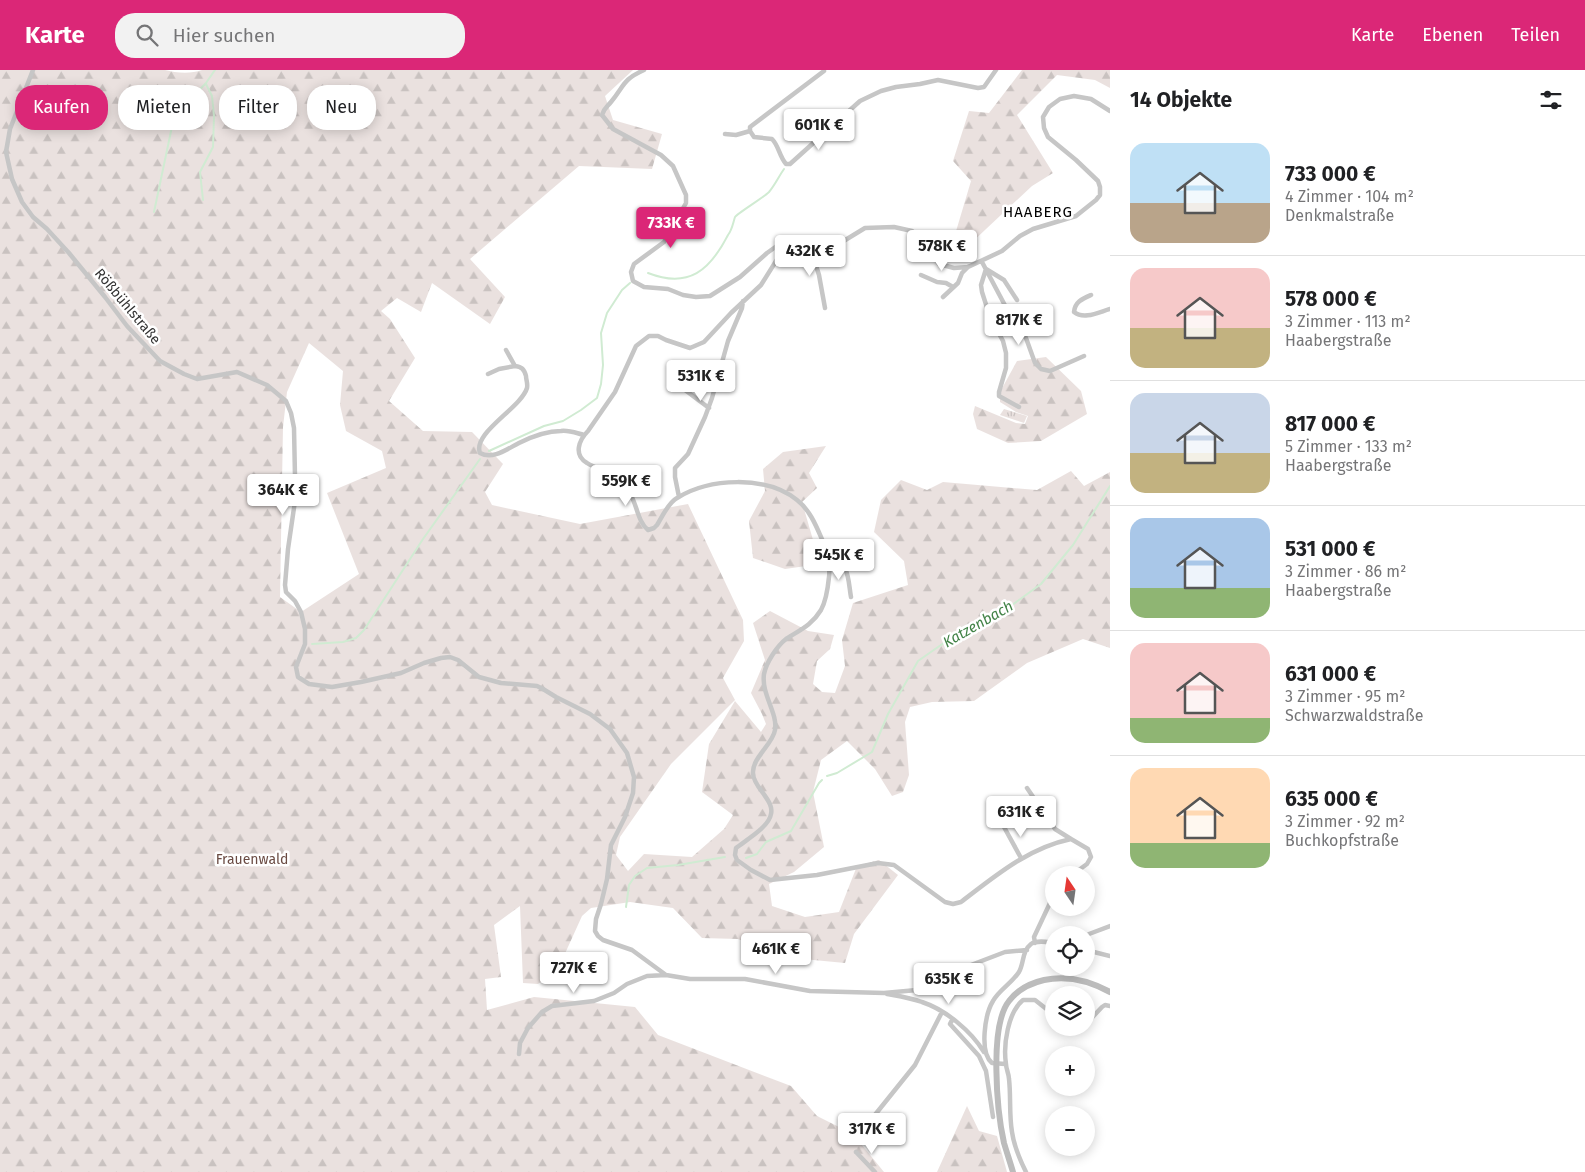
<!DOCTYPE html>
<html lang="de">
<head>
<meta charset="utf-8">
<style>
  :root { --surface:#fff; --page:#f2f2f2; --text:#202124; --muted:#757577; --line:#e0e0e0; --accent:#db2777 }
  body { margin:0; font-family:"Fira Sans",sans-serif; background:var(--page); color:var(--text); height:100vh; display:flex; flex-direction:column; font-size:19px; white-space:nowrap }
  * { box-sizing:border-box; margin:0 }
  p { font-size:16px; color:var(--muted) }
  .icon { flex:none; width:28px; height:28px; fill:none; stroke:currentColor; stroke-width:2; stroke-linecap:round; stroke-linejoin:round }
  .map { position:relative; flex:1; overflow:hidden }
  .panel { display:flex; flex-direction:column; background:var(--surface); width:475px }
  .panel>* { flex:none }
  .banner { position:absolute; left:15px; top:15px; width:475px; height:45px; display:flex; gap:10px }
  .needle { width:32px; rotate:347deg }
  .buttons { position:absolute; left:1045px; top:796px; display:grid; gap:10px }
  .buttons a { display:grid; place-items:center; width:50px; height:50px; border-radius:50%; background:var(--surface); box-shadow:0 2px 12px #0003; font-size:25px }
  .price { position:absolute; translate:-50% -42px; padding:0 11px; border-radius:5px; background:#fff; color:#222; font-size:16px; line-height:32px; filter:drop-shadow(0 1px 2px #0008) }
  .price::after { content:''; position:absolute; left:50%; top:30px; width:15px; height:11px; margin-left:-8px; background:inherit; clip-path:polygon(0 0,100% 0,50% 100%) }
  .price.active { background:var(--accent); color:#fff }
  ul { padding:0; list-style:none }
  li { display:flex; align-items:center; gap:15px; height:125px; padding:0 20px }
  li+li { border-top:1px solid var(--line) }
  li span { display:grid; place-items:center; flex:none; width:140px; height:100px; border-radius:15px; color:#555 }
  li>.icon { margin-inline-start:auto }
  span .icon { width:60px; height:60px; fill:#fffc; stroke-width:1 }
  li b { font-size:21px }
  h2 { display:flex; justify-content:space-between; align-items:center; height:60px; padding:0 20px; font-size:21px }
  .pill { padding:0 18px; border-radius:20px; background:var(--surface); box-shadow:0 2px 12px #0003; font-size:18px; line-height:45px }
  .pill.active { background:var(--accent); color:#fff }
  header { display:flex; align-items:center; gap:30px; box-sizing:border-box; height:70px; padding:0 25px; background:var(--accent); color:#fff }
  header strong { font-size:24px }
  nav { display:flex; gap:28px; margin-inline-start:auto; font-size:18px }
  .search { width:350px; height:45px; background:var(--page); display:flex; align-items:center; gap:12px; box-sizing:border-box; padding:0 18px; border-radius:20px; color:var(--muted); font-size:19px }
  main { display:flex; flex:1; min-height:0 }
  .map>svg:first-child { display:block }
</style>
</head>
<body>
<header>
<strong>Karte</strong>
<div class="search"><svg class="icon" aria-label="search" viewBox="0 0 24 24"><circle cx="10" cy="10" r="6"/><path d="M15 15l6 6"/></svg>Hier suchen</div>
<nav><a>Karte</a><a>Ebenen</a><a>Teilen</a></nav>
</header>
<main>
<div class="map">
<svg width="1110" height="1102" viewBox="0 0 1110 1102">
  <defs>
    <pattern id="grass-tufts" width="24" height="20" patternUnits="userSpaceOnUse" patternTransform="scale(1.25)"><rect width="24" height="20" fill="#eae1df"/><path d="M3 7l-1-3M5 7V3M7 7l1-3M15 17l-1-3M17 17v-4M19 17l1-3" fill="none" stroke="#c9c2c0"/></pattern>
    <pattern id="forest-firs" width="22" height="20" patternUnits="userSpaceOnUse" patternTransform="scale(1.25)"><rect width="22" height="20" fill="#eae1df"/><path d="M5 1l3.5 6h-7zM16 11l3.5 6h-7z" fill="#c9c2c0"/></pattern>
  </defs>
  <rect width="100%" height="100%" fill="#fff"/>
  <path fill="url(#grass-tufts)" d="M1004,339L1027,346L1024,353L1000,345Z"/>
  <path fill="url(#forest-firs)" fill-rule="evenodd" d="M0,0H165C176,3 191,4 202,0H633L605,26L613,50L662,64L652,99L579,96L470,189L505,227L490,254L432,213L421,242L397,228L381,241L390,249L415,288L389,331L423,361L472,362L503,394L485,422L492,435L580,454L688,434L743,550L744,571L723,608L735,630L671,694L620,767L616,785L628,801L644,784L692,787L724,759L733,745L702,722L709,674L735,631L761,662L766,654L762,644L751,623L765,590L753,553L770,541L808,561L834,565L830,579L817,591L813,614L822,622L835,623L845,596L842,570L853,533L908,515L904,491L874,462L881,430L901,410L927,420L943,412L1037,420L1071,401L1084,416L1110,402V578L1083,569L1027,593L974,631L932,632L910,637L905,652L909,705L903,722L892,726L875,699L847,671L821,690L813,722L824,777L794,802L769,814L772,836L805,847L839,842L857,796L879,790L898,805L854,864L845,893L782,887L738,869L702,868L673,838L630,832L591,838L582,846L558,899L538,914L523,913L520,836L494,855L501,907L485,909L487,940L534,927L635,937L658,965L791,1016L817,1046L853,1064L884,1102H0ZM309,273L343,301L340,335L346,361L382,381L386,398L327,423L359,504L301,542L280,527L283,357L287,322Z
    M1022,0H1110V18L1095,10L1057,5L1017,45L1053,103L1032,116L969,175L954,168L971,111L953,91L969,41L989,43Z
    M1046,287L1081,321L1087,344L1041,371L1008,373L977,359L973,344L975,336L1016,353L1025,354L1028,346L1016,342L1000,332V322L1017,291Z
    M826,376L809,403L817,418L802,432L820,494L785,499L753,488L749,451L765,421L763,399L783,382Z
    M967,1036L979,1061L997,1066L1007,1102H937Z"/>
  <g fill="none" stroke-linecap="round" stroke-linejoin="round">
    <path stroke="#d0ebd2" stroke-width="2" d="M203,130L200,102L213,77L214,46L212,26L206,14
      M154,142L174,47L206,13L215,0
      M648,203C689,219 710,200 728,165C732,160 733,153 735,147C738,143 763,128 769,122C775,115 779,106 784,99
      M489,381L544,356L563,351L581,340L597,328L601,314L603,295L601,263L607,243L622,220L630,213
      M312,574L343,572L356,568L364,560L423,469L480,389
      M827,706L837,703L872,682L888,644L918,591L961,561L1001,543L1041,514L1073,475L1110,416
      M746,788L757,784L766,772L791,761L819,713L822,710
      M626,837L629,815L635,806L647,798L678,795L725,787"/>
    <path stroke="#c6c6c6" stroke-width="4.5" d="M33,0L10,59L6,82L12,109L22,132L33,147L47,159L69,183L105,227L127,256L160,291L184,304L197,309L237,302L267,315L286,331L291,343L294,358L295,407V431L288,479L285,515L286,522L295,531L301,542L305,559V574L296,597L298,607L309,614L332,617L361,612L401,603L424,593L441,588L450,587L458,590L479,607L501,613L537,616L543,619L556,627L590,644L610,659L627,683L634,707L633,723L625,747L611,775L607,809L601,834L596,849L595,861L598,866L603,870L632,880L666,905
      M644,0C622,10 625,15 611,32C607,37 604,38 602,45L613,59L661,85L673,96L686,125V133L664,172L634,194L631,202L633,211L644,217L668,219L683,225L696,227L710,226L740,207L767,183L781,173L795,172
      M824,1L750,57V61L754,67L772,69C779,76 779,86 786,94H790L860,31L881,21L896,17L920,14L938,10L978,18L984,17L996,0
      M725,64L736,65L750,61
      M809,173L819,205L825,238
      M982,192L1009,243L1026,268L1035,293L1041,299L1050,301L1084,286
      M921,205L937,212L946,213L953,217
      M1091,225C1082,229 1075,232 1074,242C1084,250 1099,242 1110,239
      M943,227L958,213L962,203L968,197
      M1017,230L1004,210L986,199L981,215L982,222L990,247L1003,271L1006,283V298L999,322V326L1019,337
      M506,280L515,296C522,297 524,299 526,306C526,310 528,313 527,318C521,338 472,363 480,383C493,390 507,379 519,373C531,367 548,361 561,361C569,360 576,363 584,365
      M488,304L499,299L515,296
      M677,314L709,338
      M679,427L675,407V398L688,384L705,347L712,328L728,271L742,238L743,231
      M831,488C850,493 848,511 851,527
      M1027,718L1055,759L1071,769
      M1004,757L1021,788
      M1072,805L1087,794L1091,787L1088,779L1071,769C1028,778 995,806 961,832L953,834L945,832L894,795L878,793L817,805L770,810L751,800L737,790L735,785L736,778C746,770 769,757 771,744C773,736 767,729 763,723C759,718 753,710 753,703C752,688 773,674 775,660C778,643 761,624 764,604C766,593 777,576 786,569C800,560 812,555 821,540C826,531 828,517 829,507C830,500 828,494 831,488C820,469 815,444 797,430C766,405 709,408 677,428C668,433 662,447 657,455L654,458L648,460C637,451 637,433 629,422C622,413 611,405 601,400C597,397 591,396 587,393C573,385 579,370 588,361L615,322L636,276L649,266H658L666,270L690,278L704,272L731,243L761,215L781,183L790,176L799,172L831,176L842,172L865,158L894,157L912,161L927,174L933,186L939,194L954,198L968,197L1002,181L1020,166L1033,159L1076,146L1096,130L1100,125V117L1098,111L1076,90L1048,67L1044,58L1043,47L1049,37L1060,29L1074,26L1091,29L1110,41
      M1086,868L1089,864L1110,856
      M1035,873L1034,867L1050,833L1054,828
      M1086,880L1110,886
      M887,924C898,926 911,928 922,932C946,940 971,961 984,982
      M952,950L950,954L979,986L986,1001L993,1047
      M1086,954L1102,937L1105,935L1110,936
      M1074,958H1078
      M519,984L520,973L528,958L542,942L552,936L594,931L614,923L627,914L647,906L666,905L690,909H745L810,921L884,923L928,919L939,916L971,895L1005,882L1027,880
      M1005,994L992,993C979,982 985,944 993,931C999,920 1012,913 1019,902C1024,893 1022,881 1031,874C1037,870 1047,872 1054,873
      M870,1051L915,995L942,942
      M856,1082L875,1102
      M1026,1102C1020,1090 1014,1076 1012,1062C1009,1045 1011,1026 1009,1009C1009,1004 1006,999 1006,994C1003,975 1008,942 1023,930H1035L1054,945"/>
    <path stroke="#bcbcbc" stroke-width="6" d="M1013,1102C1010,1092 1007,1083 1004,1073C997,1042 989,956 1009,931C1018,919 1031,913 1044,910C1067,905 1090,911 1110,922"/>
  </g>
  <g text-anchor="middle" stroke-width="5" stroke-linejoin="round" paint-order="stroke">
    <g font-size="14" fill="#323232" stroke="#fff">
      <text transform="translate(128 236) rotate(50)" y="5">Rößbühlstraße</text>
    </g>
    <g font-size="14" fill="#6a4b43" stroke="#fff">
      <text x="252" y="794">Frauenwald</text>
    </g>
    <g font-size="15" letter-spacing="1" fill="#000" stroke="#fff">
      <text x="1038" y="147">HAABERG</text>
    </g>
    <g font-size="15" font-style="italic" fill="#418246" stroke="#fff">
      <text transform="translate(978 554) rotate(-30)" y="5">Katzenbach</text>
    </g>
  </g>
</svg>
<div class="buttons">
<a><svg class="needle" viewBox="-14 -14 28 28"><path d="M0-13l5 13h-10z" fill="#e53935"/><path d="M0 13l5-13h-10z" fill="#757577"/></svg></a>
<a><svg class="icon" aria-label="locate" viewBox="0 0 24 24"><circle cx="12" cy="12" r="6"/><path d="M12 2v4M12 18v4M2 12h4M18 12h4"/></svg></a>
<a><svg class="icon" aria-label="layers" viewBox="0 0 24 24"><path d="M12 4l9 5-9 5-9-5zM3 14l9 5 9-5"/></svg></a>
<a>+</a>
<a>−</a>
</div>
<b class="price" style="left:819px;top:81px">601K €</b>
<b class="price active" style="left:671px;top:179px">733K €</b>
<b class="price" style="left:942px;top:202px">578K €</b>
<b class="price" style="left:810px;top:207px">432K €</b>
<b class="price" style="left:1019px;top:276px">817K €</b>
<b class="price" style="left:701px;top:332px">531K €</b>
<b class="price" style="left:626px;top:437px">559K €</b>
<b class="price" style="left:283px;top:446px">364K €</b>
<b class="price" style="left:839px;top:511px">545K €</b>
<b class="price" style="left:1021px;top:768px">631K €</b>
<b class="price" style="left:776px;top:905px">461K €</b>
<b class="price" style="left:574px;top:924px">727K €</b>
<b class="price" style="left:949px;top:935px">635K €</b>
<b class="price" style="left:872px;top:1085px">317K €</b>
<div class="banner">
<a class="pill active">Kaufen</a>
<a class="pill">Mieten</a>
<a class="pill">Filter</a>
<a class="pill">Neu</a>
</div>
</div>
<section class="panel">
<h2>14 Objekte<svg class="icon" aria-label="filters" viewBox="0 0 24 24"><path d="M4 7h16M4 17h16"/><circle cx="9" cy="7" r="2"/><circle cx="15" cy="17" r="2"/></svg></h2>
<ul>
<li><span style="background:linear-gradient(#bfe0f5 60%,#b9a48a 0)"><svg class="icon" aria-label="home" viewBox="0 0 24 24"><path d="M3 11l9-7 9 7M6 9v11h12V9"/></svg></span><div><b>733 000 €</b><p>4 Zimmer · 104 m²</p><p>Denkmalstraße</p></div></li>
<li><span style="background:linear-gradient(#f6c9c9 60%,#c2b280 0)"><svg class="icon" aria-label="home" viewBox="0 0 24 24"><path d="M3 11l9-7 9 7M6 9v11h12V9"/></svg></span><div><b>578 000 €</b><p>3 Zimmer · 113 m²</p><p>Haabergstraße</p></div></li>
<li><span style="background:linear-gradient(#c9d6e8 60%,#c2b280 0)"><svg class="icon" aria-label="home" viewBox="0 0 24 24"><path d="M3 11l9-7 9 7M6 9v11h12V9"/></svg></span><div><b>817 000 €</b><p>5 Zimmer · 133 m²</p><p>Haabergstraße</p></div></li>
<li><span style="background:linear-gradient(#a9c7e8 70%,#8fb573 0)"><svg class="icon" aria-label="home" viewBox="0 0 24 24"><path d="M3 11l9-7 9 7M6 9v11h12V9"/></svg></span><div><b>531 000 €</b><p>3 Zimmer · 86 m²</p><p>Haabergstraße</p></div></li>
<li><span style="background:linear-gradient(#f6c9c9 75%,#8fb573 0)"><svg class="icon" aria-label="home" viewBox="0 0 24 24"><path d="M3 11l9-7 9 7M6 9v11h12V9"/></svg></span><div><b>631 000 €</b><p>3 Zimmer · 95 m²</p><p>Schwarzwaldstraße</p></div></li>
<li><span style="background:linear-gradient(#ffd9b3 75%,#8fb573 0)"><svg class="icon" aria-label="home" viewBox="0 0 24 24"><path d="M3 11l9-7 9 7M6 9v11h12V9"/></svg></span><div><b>635 000 €</b><p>3 Zimmer · 92 m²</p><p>Buchkopfstraße</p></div></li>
</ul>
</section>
</main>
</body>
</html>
